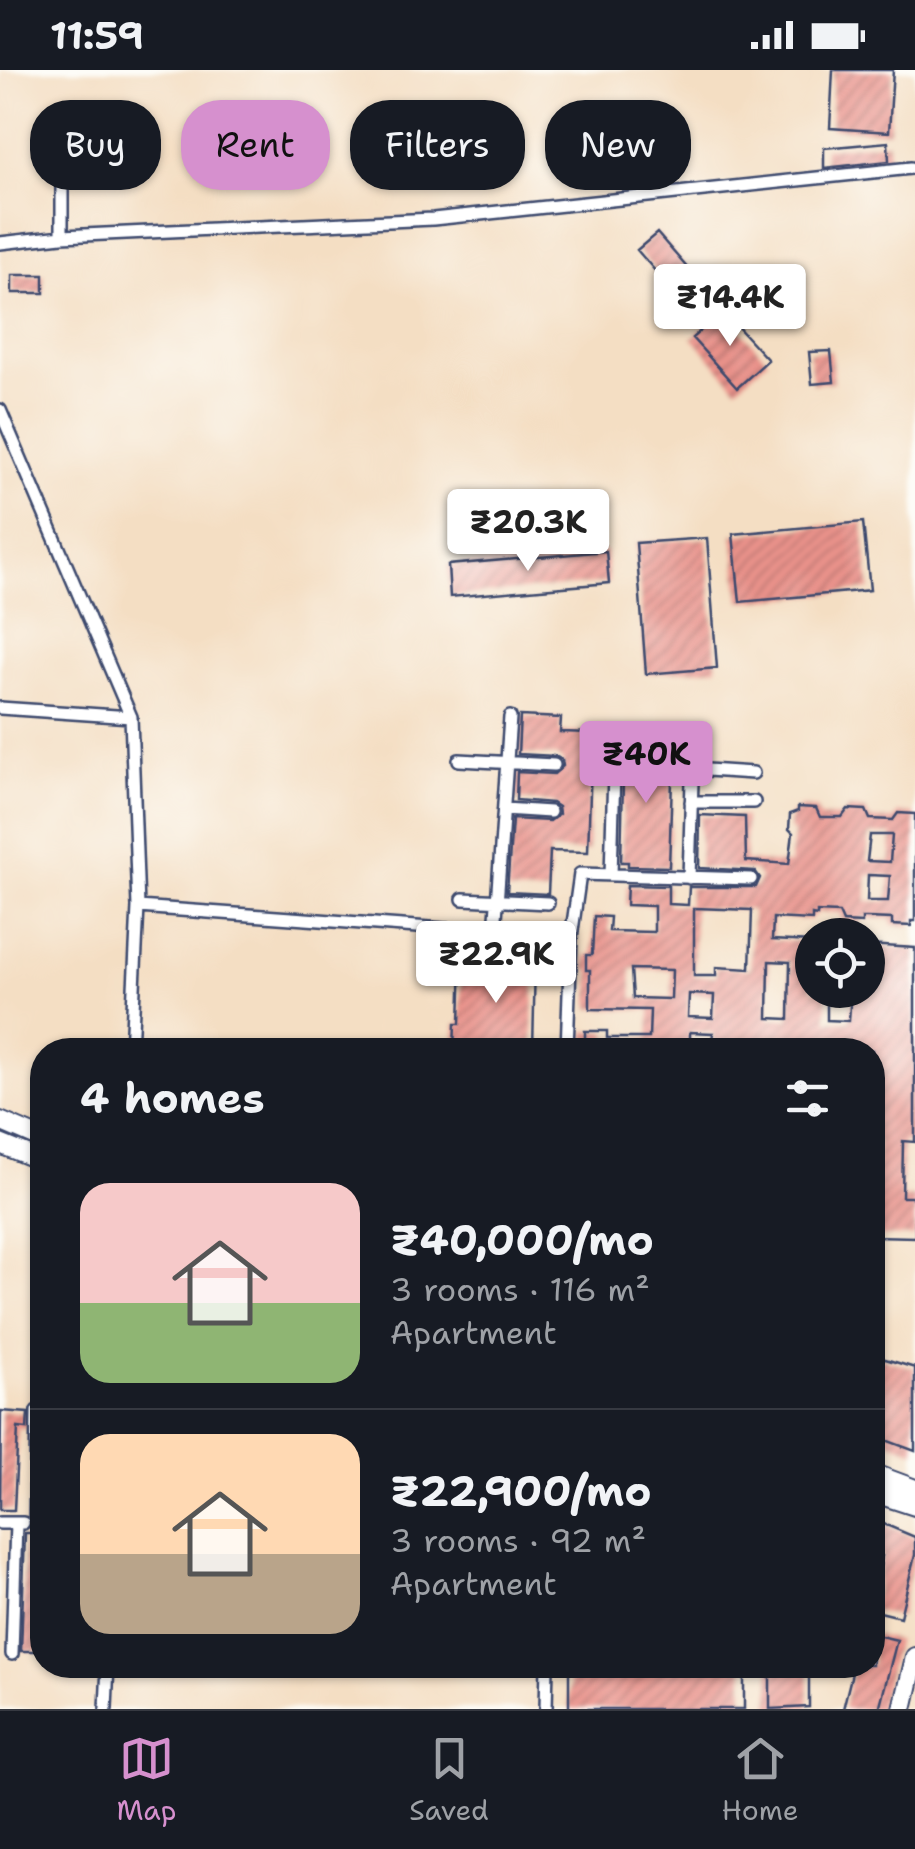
<!DOCTYPE html>
<html lang="en">
<head>
<meta charset="utf-8">
<style>
  :root { --surface:#171b24; --page:#242831; --text:#f1f3f6; --muted:#9ea1a6; --line:#363941; --accent:#d690ce }
  body { margin:0; font-family:"Shantell Sans",sans-serif; background:var(--page); color:var(--text); height:100vh; display:flex; flex-direction:column; font-size:38px; white-space:nowrap }
  * { box-sizing:border-box; margin:0 }
  p { font-size:32px; color:var(--muted) }
  .icon { flex:none; width:55px; height:55px; fill:none; stroke:currentColor; stroke-width:2; stroke-linecap:round; stroke-linejoin:round }
  .map { position:relative; flex:1; overflow:hidden }
  .side { position:absolute; left:30px; top:968px; width:855px; height:640px; display:flex; flex-direction:column; background:var(--surface); border-radius:40px; box-shadow:0 2px 8px #0004 }
  .side>* { flex:none }
  .banner { position:absolute; left:30px; top:30px; width:855px; height:90px; display:flex; gap:20px }
  .buttons { position:absolute; left:795px; top:848px; display:grid; gap:20px }
  .buttons a { display:grid; place-items:center; width:90px; height:90px; border-radius:50%; background:var(--surface); box-shadow:0 2px 8px #0004; font-size:50px }
  .price { position:absolute; translate:-50% -85px; padding:0 22px; border-radius:10px; background:#fff; color:#222; font-size:32px; line-height:65px; filter:drop-shadow(0 2px 5px #0008) }
  .price::after { content:''; position:absolute; left:50%; top:60px; width:30px; height:22px; margin-left:-15px; background:inherit; clip-path:polygon(0 0,100% 0,50% 100%) }
  .price.current { background:var(--accent); color:#111 }
  ul { padding:0; list-style:none }
  li { display:flex; align-items:center; gap:30px; height:250px; padding:0 50px }
  li+li { border-top:2px solid var(--line) }
  li span { display:grid; place-items:center; flex:none; width:280px; height:200px; border-radius:30px; color:#555 }
  li>.icon { margin-inline-start:auto }
  span .icon { width:120px; height:120px; fill:#fffc; stroke-width:1 }
  li b { font-size:42px }
  h2 { display:flex; justify-content:space-between; align-items:center; height:120px; padding:0 50px; font-size:42px }
  .pill { padding:0 35px; border-radius:40px; background:var(--surface); box-shadow:0 2px 8px #0004; font-size:35px; line-height:90px }
  .pill.current { background:var(--accent); color:#111 }
  .status { display:flex; justify-content:space-between; align-items:center; height:70px; padding:0 50px; background:var(--surface); direction:ltr }
  .status svg { height:28px; fill:currentColor }
  .dock { display:flex; justify-content:space-around; align-items:center; height:140px; border-top:2px solid var(--line); background:var(--surface); font-size:28px; color:var(--muted) }
  .dock a { display:grid; justify-items:center; gap:5px }
  .dock .current { color:var(--accent) }
  .map>svg:first-child { display:block }
</style>
</head>
<body>
<div class="status"><b>11:59</b><svg viewBox="0 0 49 12"><path d="M0 12V9h3v3zM5 12V6h3v6zM10 12V3h3v9zM15 12V0h3v12zM26 1h20v11H26zM47 4h2v5h-2z"/></svg></div>
<div class="map">
<svg width="915" height="1639" viewBox="0 0 915 1639">
  <defs>
    <pattern id="building-hatch" width="6" height="6" patternUnits="userSpaceOnUse" patternTransform="scale(2.5)"><rect width="6" height="6" fill="#e9928a"/><path d="M-1 1l2-2M0 6l6-6M5 7l2-2" fill="none" stroke="#bc7874"/></pattern>
  </defs>
  <rect width="100%" height="100%" fill="#fdfcf7"/>
  <filter id="ink" filterUnits="userSpaceOnUse"><feTurbulence type="fractalNoise" baseFrequency=".01" numOctaves="2"/><feDisplacementMap in="SourceGraphic" scale="20" xChannelSelector="R" yChannelSelector="G"/><feConvolveMatrix kernelMatrix="1 2 1 2 8 2 1 2 1" color-interpolation-filters="sRGB"/></filter>
  <filter id="wash" filterUnits="userSpaceOnUse"><feTurbulence type="fractalNoise" baseFrequency=".0048" numOctaves="4" result="noise"/><feDisplacementMap in="SourceGraphic" scale="40" xChannelSelector="R" yChannelSelector="G"/><feGaussianBlur stdDeviation="2.25" result="paint"/><feColorMatrix in="noise" values="0 0 0 0 0 0 0 0 0 0 0 0 0 0 0 0 0 1.4 0 .05"/><feComposite in="paint" operator="in"/></filter>
  <g filter="url(#wash)">
    <rect width="100%" height="100%" fill="#f4dec3"/>
    <g id="blocks">
      <path fill="url(#building-hatch)" fill-rule="evenodd" d="M833,0H893L889,62L830,58Z
        M888,72L889,91L824,98V78Z
        M657,163L703,216L683,233L637,180Z
        M12,205H44V223H12Z
        M723,241L768,290L737,318L692,268Z
        M831,281L834,312L812,314L809,282Z
        M863,452L870,520L740,532L733,464Z
        M707,468L717,598L646,604L636,473Z
        M606,481L609,513L450,527L448,495Z
        M520,646L561,648L560,662L592,663L588,782L550,781L548,824L507,822L512,749L550,751L559,744L558,737L552,733L516,730L517,702L554,704L563,696L562,690L555,686L518,684Z
        M624,672L644,673V680L673,681L669,797L628,796V792H621Z
        M798,737L816,738L820,747H842L848,739L866,740L870,749L893,750L898,743L915,744V851H911V856L892,855V849L867,848H862V853L843,852L839,843L817,842V846L812,845V850L773,848L772,870L812,872V920H827V950L849,951L851,920H868V875L915,878V1072L903,1071L902,1127H915V1167L873,1166L878,1070H872V980H787L739,976V980H718L719,973H712L713,963L690,962V980H585V961H607V968H649L650,940L590,939V900H586V885H592L594,846L610,847L609,861L654,862V836L626,835L627,815L668,816V834L688,835L689,817H756L760,808L755,801L699,798L700,745L745,747L746,791L789,794L793,763L789,759L790,744L798,741ZM870,765H892L890,792L867,791ZM868,805L890,806L888,831H867ZM694,838L752,840L750,899L716,897V906H694ZM769,891L790,892L789,949L768,948ZM631,899L672,900L671,929L633,928ZM689,924L714,925L713,948L688,947Z
        M462,889L535,892L533,979L454,980L455,954H460Z
        M872,1285L915,1298V1381L872,1365Z
        M1,1341L28,1343L27,1359L18,1358L14,1440H0Z
        M872,1449L915,1467V1485L900,1547L872,1540L882,1486L872,1483Z
        M25,1463H42V1581H21Z
        M872,1564L897,1570L879,1639H843L854,1595H872Z
        M569,1595H744V1639H569Z
        M770,1595H809V1637L770,1639Z"/>
    </g>
  </g>
  <g filter="url(#ink)">
    <use href="#blocks" fill-opacity="0" stroke="#3c496d" stroke-width="2.5"/>
    <g fill="none" stroke-linecap="round" stroke-linejoin="round">
      <defs>
        <path id="street" d="M62,100V166L433,149L911,98
          M0,173L62,166
          M0,340L131,647
          M0,638L131,647L138,837L131,980
          M459,690L554,695
          M692,699L753,703
          M691,732H754
          M504,739L550,742
          M611,805L615,667
          M689,808L693,679
          M463,829L548,833
          M138,837L571,868L567,980
          M495,863L510,647
          M571,868L580,804L751,809
          M0,1453H23
          M35,1453L37,1341
          M12,1584L16,1453
          M106,1639L108,1595
          M546,1639L547,1595"/>
        <path id="secondary" d="M0,1051L42,1069
          M0,1074L42,1091
          M872,1403L915,1419
          M872,1422L915,1436
          M903,1639L915,1587"/>
      </defs>
      <use href="#street" stroke="#3c496d" stroke-width="16"/>
      <use href="#secondary" stroke="#3c496d" stroke-width="22"/>
      <use href="#street" stroke="#fff" stroke-width="11"/>
      <use href="#secondary" stroke="#fff" stroke-width="18"/>
    </g>
  </g>
</svg>
<div class="buttons">
<a><svg class="icon" aria-label="locate" viewBox="0 0 24 24"><circle cx="12" cy="12" r="6"/><path d="M12 2v4M12 18v4M2 12h4M18 12h4"/></svg></a>
</div>
<b class="price" style="left:730px;top:279px">₹14.4K</b>
<b class="price" style="left:528px;top:504px">₹20.3K</b>
<b class="price current" style="left:646px;top:736px">₹40K</b>
<b class="price" style="left:496px;top:936px">₹22.9K</b>
<div class="banner">
<a class="pill">Buy</a>
<a class="pill current">Rent</a>
<a class="pill">Filters</a>
<a class="pill">New</a>
</div>
<section class="side">
<h2>4 homes<svg class="icon" aria-label="filters" viewBox="0 0 24 24"><path d="M4 7h16M4 17h16"/><circle cx="9" cy="7" r="2"/><circle cx="15" cy="17" r="2"/></svg></h2>
<ul>
<li><span style="background:linear-gradient(#f6c9c9 60%,#8fb573 0)"><svg class="icon" aria-label="home" viewBox="0 0 24 24"><path d="M3 11l9-7 9 7M6 9v11h12V9"/></svg></span><div><b>₹40,000/mo</b><p>3 rooms · 116 m²</p><p>Apartment</p></div></li>
<li><span style="background:linear-gradient(#ffd9b3 60%,#b9a48a 0)"><svg class="icon" aria-label="home" viewBox="0 0 24 24"><path d="M3 11l9-7 9 7M6 9v11h12V9"/></svg></span><div><b>₹22,900/mo</b><p>3 rooms · 92 m²</p><p>Apartment</p></div></li>
</ul>
</section>
</div>
<nav class="dock">
<a class="current"><svg class="icon" aria-label="map" viewBox="0 0 24 24"><path d="M3 6l6-2 6 2 6-2v14l-6 2-6-2-6 2zM9 4v14M15 6v14"/></svg>Map</a>
<a><svg class="icon" aria-label="saved" viewBox="0 0 24 24"><path d="M7 4h10v16l-5-4-5 4z"/></svg>Saved</a>
<a><svg class="icon" aria-label="home" viewBox="0 0 24 24"><path d="M3 11l9-7 9 7M6 9v11h12V9"/></svg>Home</a>
</nav>
</body>
</html>
